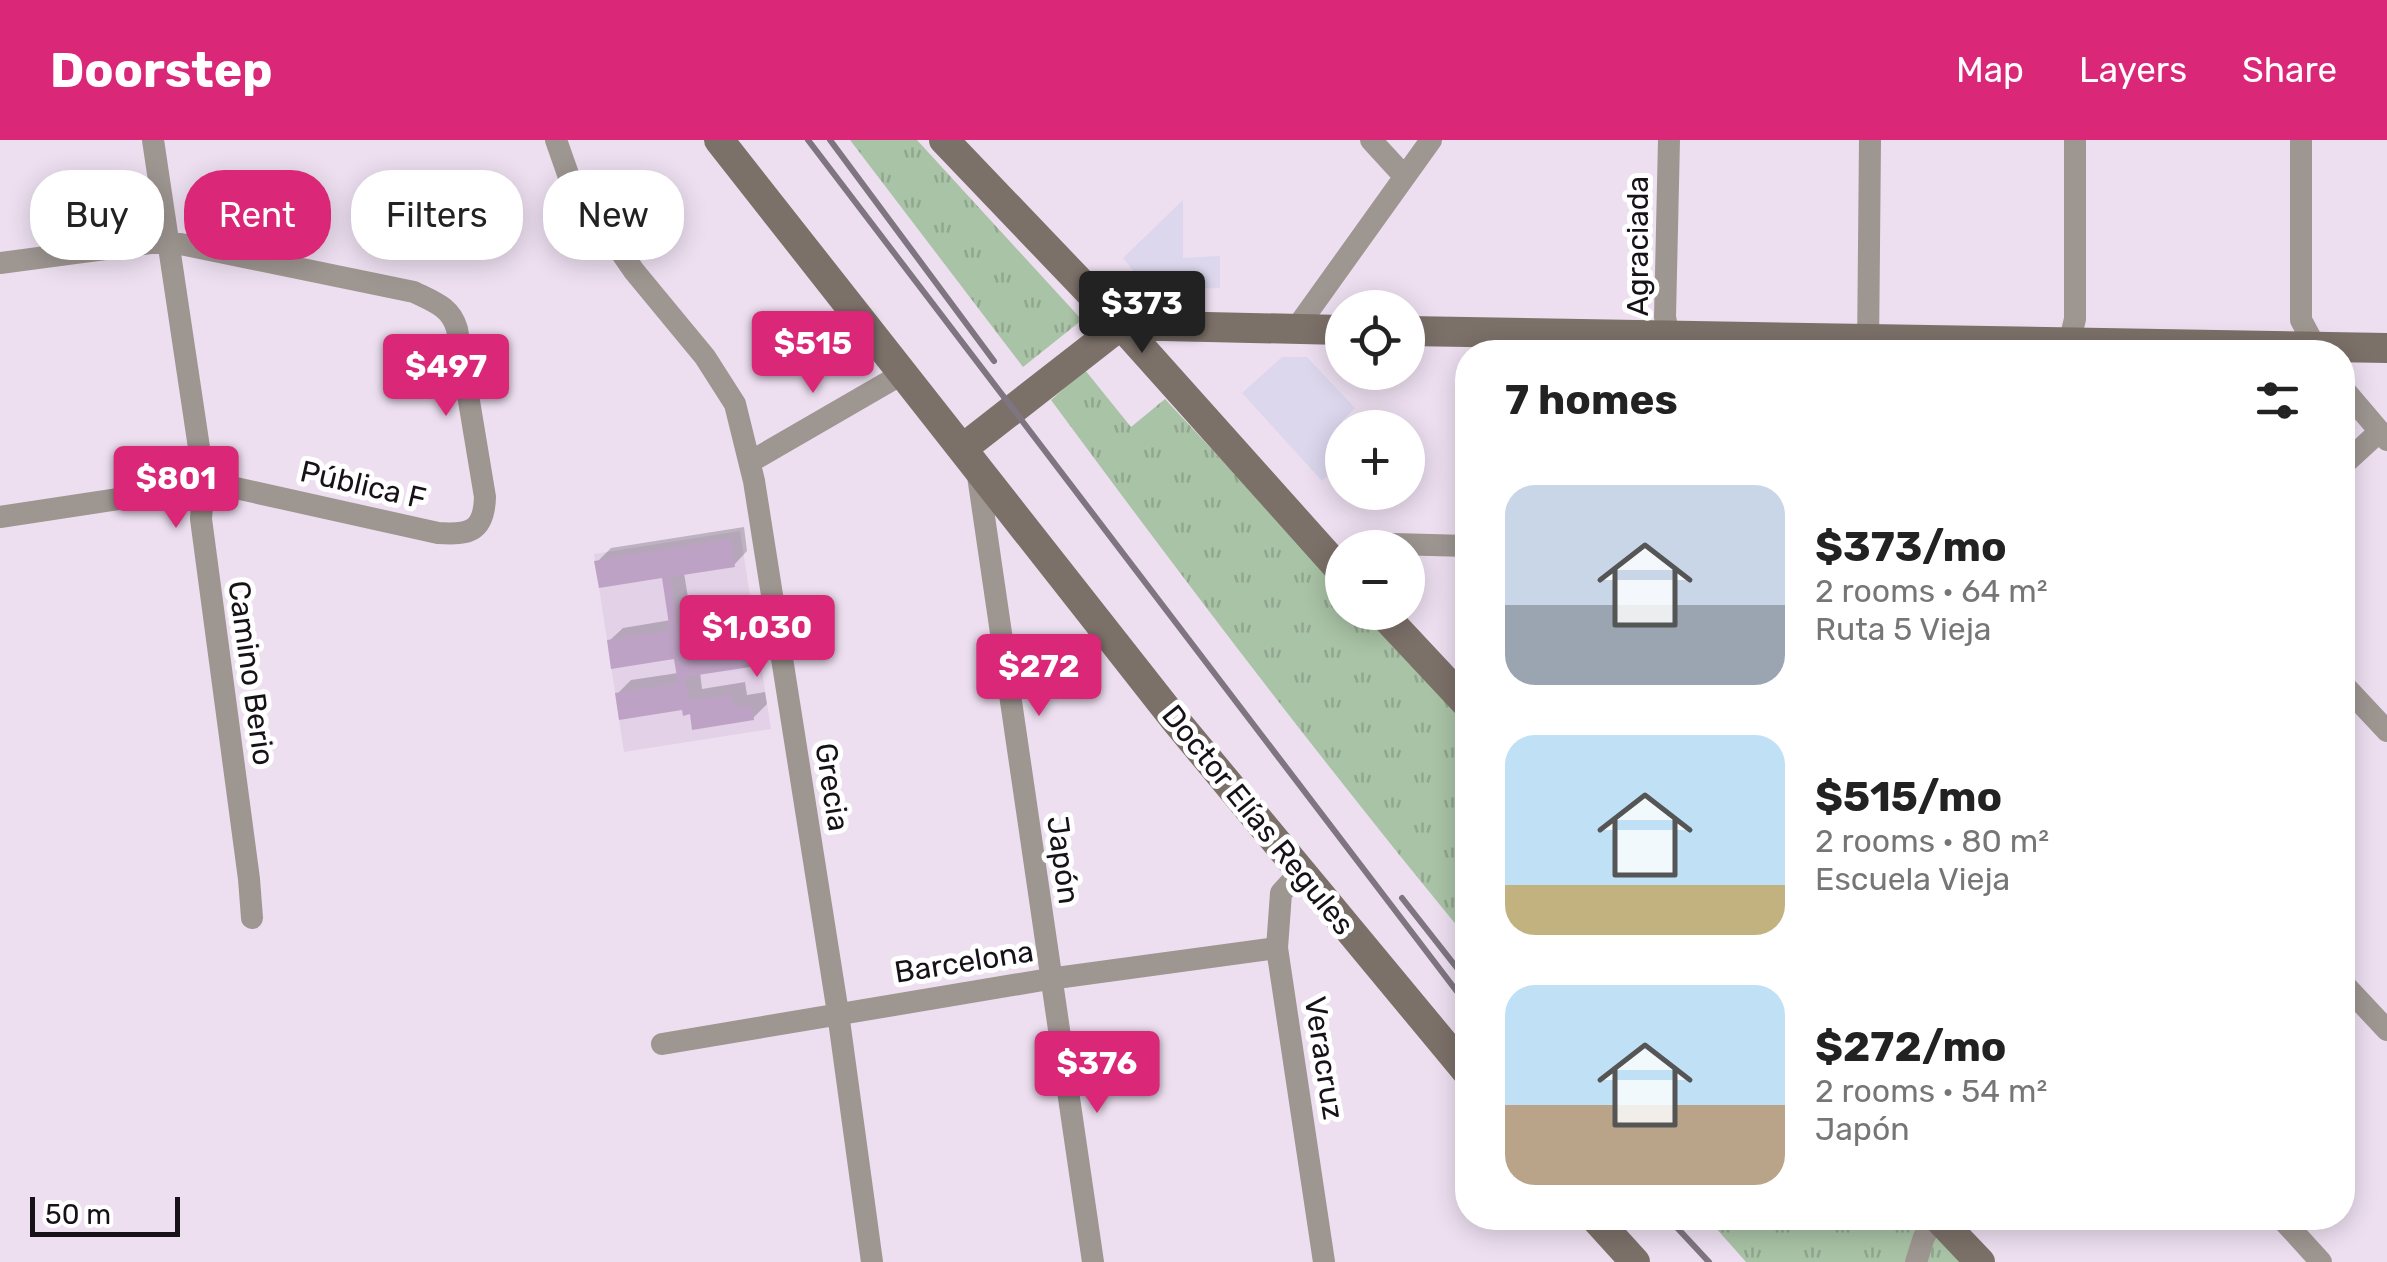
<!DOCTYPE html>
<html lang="en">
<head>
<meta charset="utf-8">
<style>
  :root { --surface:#fff; --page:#f2f2f2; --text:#222; --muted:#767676; --accent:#db2777 }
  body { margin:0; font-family:Rubik,sans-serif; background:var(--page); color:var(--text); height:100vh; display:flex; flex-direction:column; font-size:38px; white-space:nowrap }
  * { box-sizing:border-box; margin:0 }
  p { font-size:32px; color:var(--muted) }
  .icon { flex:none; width:55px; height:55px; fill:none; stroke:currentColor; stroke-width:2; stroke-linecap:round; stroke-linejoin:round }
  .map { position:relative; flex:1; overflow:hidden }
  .side { position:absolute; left:1455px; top:200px; width:900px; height:890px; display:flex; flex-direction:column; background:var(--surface); border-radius:40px; box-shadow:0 5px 25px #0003 }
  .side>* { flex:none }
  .hud { position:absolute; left:30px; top:30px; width:950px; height:90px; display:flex; gap:20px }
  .controls { position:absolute; left:1325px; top:150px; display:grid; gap:20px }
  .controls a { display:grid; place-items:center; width:100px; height:100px; border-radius:50%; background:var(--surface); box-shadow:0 5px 25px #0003; font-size:50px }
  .scale { position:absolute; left:30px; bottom:25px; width:150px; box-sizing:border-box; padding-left:10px; border:5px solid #171218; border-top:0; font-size:28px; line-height:35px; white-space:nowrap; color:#171218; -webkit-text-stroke:8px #fff; paint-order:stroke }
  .price { position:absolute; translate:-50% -85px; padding:0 22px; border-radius:10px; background:var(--accent); color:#fff; font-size:32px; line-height:65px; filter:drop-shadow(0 2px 5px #0008) }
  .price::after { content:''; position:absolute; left:50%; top:60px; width:30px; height:22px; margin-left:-15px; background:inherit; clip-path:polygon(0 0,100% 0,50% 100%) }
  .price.on { background:#222; color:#fff }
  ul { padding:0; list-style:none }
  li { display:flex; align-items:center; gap:30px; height:250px; padding:0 50px }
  li span { display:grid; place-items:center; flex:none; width:280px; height:200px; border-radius:30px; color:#555 }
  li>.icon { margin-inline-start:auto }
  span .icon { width:120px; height:120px; fill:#fffc; stroke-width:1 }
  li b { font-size:42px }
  h2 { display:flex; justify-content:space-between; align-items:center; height:120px; padding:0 50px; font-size:42px }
  .pill { padding:0 35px; border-radius:40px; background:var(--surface); box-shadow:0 5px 25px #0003; font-size:35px; line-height:90px }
  .pill.on { background:var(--accent); color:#fff }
  header { display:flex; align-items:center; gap:60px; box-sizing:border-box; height:140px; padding:0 50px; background:var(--accent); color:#fff }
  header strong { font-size:48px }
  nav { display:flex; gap:55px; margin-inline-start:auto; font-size:35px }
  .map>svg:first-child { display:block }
</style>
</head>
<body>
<header>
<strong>Doorstep</strong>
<nav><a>Map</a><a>Layers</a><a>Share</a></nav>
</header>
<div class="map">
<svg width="2387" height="1122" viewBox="0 0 2387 1122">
  <defs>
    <pattern id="grass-tufts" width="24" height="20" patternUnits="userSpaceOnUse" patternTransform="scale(2.5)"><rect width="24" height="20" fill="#a9c3a6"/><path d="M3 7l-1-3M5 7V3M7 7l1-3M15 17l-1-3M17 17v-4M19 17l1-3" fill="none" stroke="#91a68e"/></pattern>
  </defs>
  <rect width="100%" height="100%" fill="#eddff0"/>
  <path fill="#dcd7ed" d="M1183,60V118L1220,116V148L1149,150L1123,118Z
    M1282,217H1307L1355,268L1342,281L1348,287L1342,288V320L1322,341L1242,253Z"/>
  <path fill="#e3d1e8" d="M740,391L771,589L624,612L594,414Z"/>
  <path fill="url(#grass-tufts)" d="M850,0H917L1082,180L1023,227Z
    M1085,230L1131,287L1165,259L1342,449V472L1365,473L1467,580V798C1323,623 1186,443 1051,260Z
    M1707,1078H1933L1974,1122H1746Z"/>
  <path fill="#0003" d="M744,387L747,411L734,425L684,433L693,488L758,478L763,511L749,524L700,532L702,549L745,542L747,555L765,552L767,564L753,578L692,572L617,554L631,540L678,533L676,516L609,501L623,488L671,480L664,435L597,422L611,408Z"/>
  <path fill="#bea2c5" d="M731,399L735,427L670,437L680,501L745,491L750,527L685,537L689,561L732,554L734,568L752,565L754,580L692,590L690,574L683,576L682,570L619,580L615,553L678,543L674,519L611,529L607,500L670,491L662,438L599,448L594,421Z"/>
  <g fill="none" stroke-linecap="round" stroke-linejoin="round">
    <path stroke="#9e9691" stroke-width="22" d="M153,0L204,341L201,379L249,739L252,778
      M556,0L569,37L634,131L705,217L735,264L754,341L838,873L872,1122
      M1371,0L1404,36
      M1669,0L1665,177L1672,212
      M2301,0V180L2318,212
      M0,123L166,101L414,152C434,162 451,167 457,189L485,357C484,392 469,395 438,393L204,341L178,350L0,377
      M1295,190L1431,0
      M1868,212L1870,0
      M2067,212L2075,179V0
      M2342,247L2387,300
      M750,322L902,234
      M2342,326L2379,292
      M977,329L1093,1122
      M1380,408L1393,404L1468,406
      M2342,543L2387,591
      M1302,730L1281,753L1277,808L1324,1122
      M2342,842L2387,890
      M662,904L1049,839L1277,808
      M2281,1078L2321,1122
      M1916,1122L1924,1097L1935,1078"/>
    <path stroke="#7c7169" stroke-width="30" d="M719,0L1176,581L1468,933
      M944,0L1121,185L1342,432
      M1408,191L2387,208
      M962,309L1121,185L1342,190
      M1381,472L1468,565
      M1595,1078L1635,1122
      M1938,1078L1980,1122"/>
    <path stroke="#7f7581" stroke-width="6" d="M808,0L1468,866
      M830,0L994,221
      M1402,758L1468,842
      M1668,1078L1709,1122"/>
  </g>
  <g text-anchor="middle" stroke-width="10" stroke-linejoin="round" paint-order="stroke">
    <g font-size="30" fill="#171218" stroke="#fff">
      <text transform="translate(1638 106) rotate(-90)" y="10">Agraciada</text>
      <text transform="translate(363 345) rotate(13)" y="10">Pública F</text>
      <text transform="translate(251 533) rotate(82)" y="10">Camino Berio</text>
      <text transform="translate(832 647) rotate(81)" y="10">Grecia</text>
      <text transform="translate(1258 680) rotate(51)" y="10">Doctor Elías Regules</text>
      <text transform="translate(1063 720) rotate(82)" y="10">Japón</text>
      <text transform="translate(964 822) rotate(-9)" y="10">Barcelona</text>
      <text transform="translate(1324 918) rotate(81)" y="10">Veracruz</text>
    </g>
  </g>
</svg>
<div class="controls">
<a><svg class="icon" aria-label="locate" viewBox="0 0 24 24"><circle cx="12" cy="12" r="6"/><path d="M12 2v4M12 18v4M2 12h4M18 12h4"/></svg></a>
<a>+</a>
<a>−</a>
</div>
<div class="scale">50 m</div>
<b class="price on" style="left:1142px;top:216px">$373</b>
<b class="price" style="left:813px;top:256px">$515</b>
<b class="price" style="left:446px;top:279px">$497</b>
<b class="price" style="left:176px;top:391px">$801</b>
<b class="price" style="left:757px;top:540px">$1,030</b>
<b class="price" style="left:1039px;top:579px">$272</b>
<b class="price" style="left:1097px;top:976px">$376</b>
<div class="hud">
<a class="pill">Buy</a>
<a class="pill on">Rent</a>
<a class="pill">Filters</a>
<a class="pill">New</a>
</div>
<section class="side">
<h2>7 homes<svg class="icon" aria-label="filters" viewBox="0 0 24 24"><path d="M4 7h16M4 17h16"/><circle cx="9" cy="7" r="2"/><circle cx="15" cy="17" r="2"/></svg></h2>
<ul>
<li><span style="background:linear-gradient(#c9d6e8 60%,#9aa5b1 0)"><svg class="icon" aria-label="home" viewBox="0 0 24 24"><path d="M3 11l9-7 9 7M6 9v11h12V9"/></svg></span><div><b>$373/mo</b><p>2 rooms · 64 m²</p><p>Ruta 5 Vieja</p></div></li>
<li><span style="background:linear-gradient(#bfe0f5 75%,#c2b280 0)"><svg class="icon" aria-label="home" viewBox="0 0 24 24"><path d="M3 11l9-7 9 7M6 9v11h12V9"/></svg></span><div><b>$515/mo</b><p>2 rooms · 80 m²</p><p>Escuela Vieja</p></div></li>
<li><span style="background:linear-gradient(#bfe0f5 60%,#b9a48a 0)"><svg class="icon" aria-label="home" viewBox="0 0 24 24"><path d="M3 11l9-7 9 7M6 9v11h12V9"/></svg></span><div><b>$272/mo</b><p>2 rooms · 54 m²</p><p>Japón</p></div></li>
</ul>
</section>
</div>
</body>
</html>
